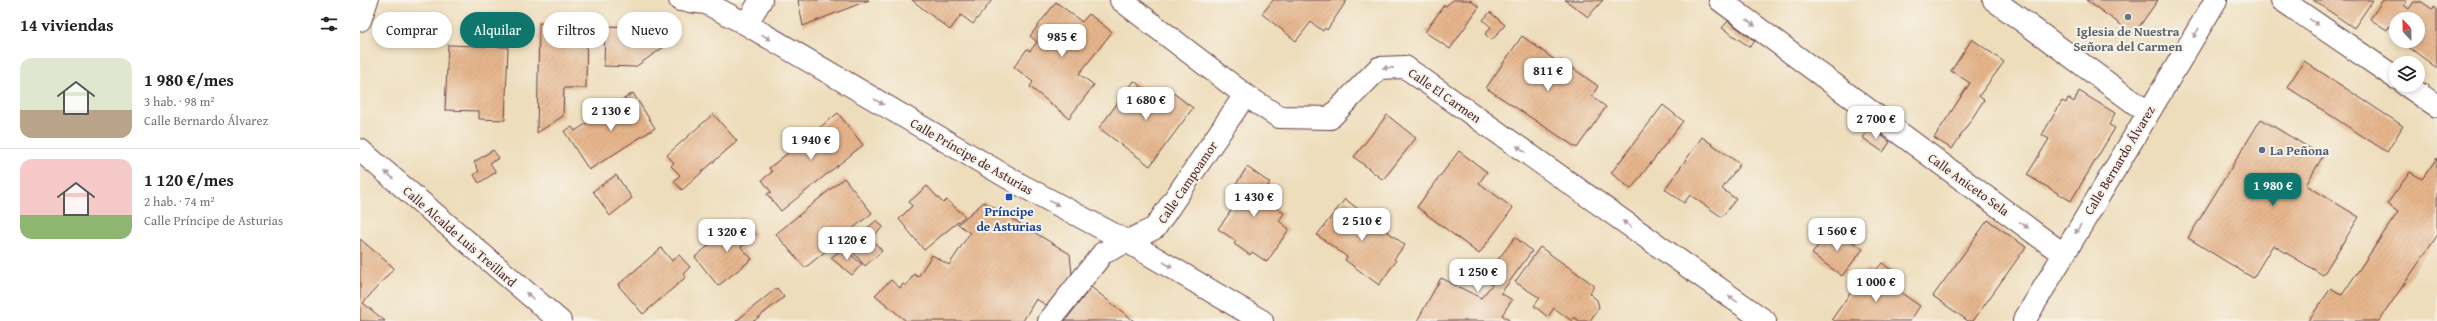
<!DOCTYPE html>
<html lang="es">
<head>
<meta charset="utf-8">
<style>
  :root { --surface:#fff; --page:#f2f2f2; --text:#202124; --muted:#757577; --line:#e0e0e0; --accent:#0f766e }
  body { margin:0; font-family:"Gentium Book Plus",serif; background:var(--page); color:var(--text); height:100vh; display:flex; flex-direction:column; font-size:15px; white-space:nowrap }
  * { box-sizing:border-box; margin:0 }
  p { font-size:13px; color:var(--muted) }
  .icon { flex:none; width:22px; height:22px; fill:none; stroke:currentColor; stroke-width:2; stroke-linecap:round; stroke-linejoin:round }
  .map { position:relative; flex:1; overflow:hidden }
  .sheet { display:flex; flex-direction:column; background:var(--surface); width:360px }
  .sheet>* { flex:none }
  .guide { position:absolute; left:12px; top:12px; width:380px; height:36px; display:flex; gap:8px }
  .needle { width:26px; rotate:338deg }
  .controls { position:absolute; left:2029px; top:12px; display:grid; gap:8px }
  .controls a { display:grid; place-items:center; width:36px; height:36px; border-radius:50%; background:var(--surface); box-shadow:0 2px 6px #0003; font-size:20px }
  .price { position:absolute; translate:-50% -34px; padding:0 9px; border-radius:8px; background:#fff; color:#222; font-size:13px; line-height:26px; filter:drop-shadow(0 1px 2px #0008) }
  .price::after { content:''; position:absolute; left:50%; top:24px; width:12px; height:9px; margin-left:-6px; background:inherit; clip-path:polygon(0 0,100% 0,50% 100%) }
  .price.selected { background:var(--accent); color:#fff }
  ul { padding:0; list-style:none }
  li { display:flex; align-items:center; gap:12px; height:100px; padding:0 20px }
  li+li { border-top:1px solid var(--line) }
  li span { display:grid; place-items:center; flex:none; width:112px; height:80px; border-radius:12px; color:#555 }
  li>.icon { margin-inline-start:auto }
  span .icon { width:48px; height:48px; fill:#fffc; stroke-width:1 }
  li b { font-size:17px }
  h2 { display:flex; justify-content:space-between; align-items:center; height:48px; padding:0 20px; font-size:17px }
  .chip { padding:0 14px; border-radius:18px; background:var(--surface); box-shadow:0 2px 6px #0003; font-size:14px; line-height:36px }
  .chip.selected { background:var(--accent); color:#fff }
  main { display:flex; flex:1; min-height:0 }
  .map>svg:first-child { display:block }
</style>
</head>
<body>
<main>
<section class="sheet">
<h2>14 viviendas<svg class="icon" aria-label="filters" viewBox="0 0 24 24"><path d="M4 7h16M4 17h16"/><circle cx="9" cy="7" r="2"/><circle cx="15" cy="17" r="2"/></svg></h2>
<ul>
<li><span style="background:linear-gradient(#dfe7d0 65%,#b9a48a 0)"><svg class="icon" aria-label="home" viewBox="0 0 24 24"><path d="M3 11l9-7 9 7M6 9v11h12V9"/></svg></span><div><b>1 980 €/mes</b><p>3 hab. · 98 m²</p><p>Calle Bernardo Álvarez</p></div></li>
<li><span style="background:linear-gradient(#f6c9c9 70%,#8fb573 0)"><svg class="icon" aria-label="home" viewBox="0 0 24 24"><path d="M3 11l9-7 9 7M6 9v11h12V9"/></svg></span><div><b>1 120 €/mes</b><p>2 hab. · 74 m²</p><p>Calle Príncipe de Asturias</p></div></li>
</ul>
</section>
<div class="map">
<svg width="2077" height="321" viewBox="0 0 2077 321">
  <defs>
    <pattern id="building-hatch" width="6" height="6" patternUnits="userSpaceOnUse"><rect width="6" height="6" fill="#e6b58c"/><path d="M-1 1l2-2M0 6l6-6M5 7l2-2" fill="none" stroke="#c79b79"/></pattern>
  </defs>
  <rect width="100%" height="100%" fill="#f7f3e8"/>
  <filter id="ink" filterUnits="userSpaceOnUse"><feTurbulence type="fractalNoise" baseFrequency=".025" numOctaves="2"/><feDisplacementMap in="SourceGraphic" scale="8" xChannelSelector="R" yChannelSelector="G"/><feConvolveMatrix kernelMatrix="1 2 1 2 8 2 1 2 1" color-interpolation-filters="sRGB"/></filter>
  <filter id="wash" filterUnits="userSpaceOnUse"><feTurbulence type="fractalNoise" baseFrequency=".012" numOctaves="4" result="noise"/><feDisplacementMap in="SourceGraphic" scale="16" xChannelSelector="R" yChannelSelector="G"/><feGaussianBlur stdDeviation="0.9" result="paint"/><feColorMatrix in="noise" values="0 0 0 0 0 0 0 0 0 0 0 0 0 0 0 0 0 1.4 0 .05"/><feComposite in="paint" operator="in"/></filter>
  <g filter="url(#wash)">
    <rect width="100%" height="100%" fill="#edb"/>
    <g id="blocks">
      <path fill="url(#building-hatch)" d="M438,0H509L443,26Z
        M552,0H632L613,24L601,15L590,30Z
        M913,0H987L967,30L965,28L963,31L951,22L936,41L902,14Z
        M1093,0H1110L1119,7L1090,49L1065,32L1084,5L1086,6Z
        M1205,0H1243L1228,17Z
        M1726,0H1798L1774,34Z
        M1953,0H2013L1994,28Z
        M2023,0H2047L2044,5L2049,9L2054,2H2062L2073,10L2074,7L2077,9V68L2047,46L2049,43L2046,41H2058V19H2036V22L2033,20L2027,30L2010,19Z
        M696,2L722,22L729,14L752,32L719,74L734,85L709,118L670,87L673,82L654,67L667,49L670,51L677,42L670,36Z
        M1130,12L1145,25L1132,40L1125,34L1131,27L1123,20Z
        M1368,21L1395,41L1390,47L1362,28Z
        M179,23L227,24L226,88H204L203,116L177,133Z
        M245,26L305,28L304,47L275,67L244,66Z
        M1162,36L1199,63L1201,60L1238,86L1232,96L1246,107L1217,148L1126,88Z
        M1612,39L1644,62L1619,96L1624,100L1592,149L1574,138L1610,83L1591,71Z
        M88,45L148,47L145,120L119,119V111L85,110Z
        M1944,61L2043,126L2027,152L1927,87Z
        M774,81L800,100L808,89L833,108L790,166L739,128Z
        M1719,91L1755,113L1749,125L1755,128L1711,201L1667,175L1689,139L1682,135L1702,101L1706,103L1708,98L1714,102Z
        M273,93L295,128L229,170L204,131L212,127L215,131Z
        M1303,105L1323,121L1271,189L1251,173Z
        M478,113L503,145L421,211L407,194L411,192L402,180L412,172L409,168Z
        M353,114L377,141L322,190L314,181L320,175L311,166L314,163L307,155Z
        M1027,115L1056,138L1023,180L994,157Z
        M1901,119L1963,156L1946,185L1999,217L1963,275L1913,245L1893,278L1828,238Z
        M1510,127L1530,142L1523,152L1503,138Z
        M1342,137L1380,164L1362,189L1376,199L1362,217L1330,195L1324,203L1305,189Z
        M133,150L139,158L130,163L136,172L119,183L114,175L119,171L114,162Z
        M1099,151L1127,172L1119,183L1153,208L1119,254L1057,207Z
        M2077,158V236L2019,321H1948L1971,288L1982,295L2038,212L2027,204L2050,172L2062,179Z
        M887,167L910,183L899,200L904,204L906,200L924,213L919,221L929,229L907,262L892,252L890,255L874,244L876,241L858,229L878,201L869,195Z
        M256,175L272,198L250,216L233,191Z
        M484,178L512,213L445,268L416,234Z
        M567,186L583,203L587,200L605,216L564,250L539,219L552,206L549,202Z
        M985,199L1045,245L1034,259L1036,261L1019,285L985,260L987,257L957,235Z
        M624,202L710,254L712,275L688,306L676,299L663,321H546L515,295L531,280L540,288L543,284L546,286L554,274L558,277L572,255L589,265L610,233L598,224Z
        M382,218L396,234L381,247L392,259L358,286L335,257Z
        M517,220L523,227L511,238L522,251L505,266L487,245Z
        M1628,220L1666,247L1613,321H1608L1573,296Z
        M1471,228L1503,249L1482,276L1452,254Z
        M1155,237L1172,251L1141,293L1152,300L1142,315L1150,321H1057L1081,278L1121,298L1132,285L1124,278Z
        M0,239L34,268L3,303L25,321H0Z
        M1180,247L1234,285L1230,294L1237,300L1239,307L1230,321H1219L1214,317L1212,321L1194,308L1188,317L1174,306L1180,298L1155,282Z
        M301,248L312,261L319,255L330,267L323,274L326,277L283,314L258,285Z
        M483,248L502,264L492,275L471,258Z
        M1522,263L1537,274L1532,281L1516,270Z
        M1507,269L1560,306L1550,321H1475L1472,319Z
        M731,287L774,321H705Z
        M417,288L424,297L394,321H376Z"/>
    </g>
  </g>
  <g filter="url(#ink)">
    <use href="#blocks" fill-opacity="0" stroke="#633c41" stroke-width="1"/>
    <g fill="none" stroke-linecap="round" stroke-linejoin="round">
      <defs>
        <path id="street" d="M320,0L346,3L386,24L659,184L768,242L902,321
          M761,0L885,95L919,117L970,118L1019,68L1045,67L1405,321
          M1360,0L1703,254
          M1634,0L1787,112
          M1922,0L2036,78
          M0,20L7,0
          M386,24L401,0
          M2046,85L2077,106
          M0,150L200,321
          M689,321L743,253L795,228L885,95
          M1664,321L1856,0"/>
      </defs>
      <use href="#street" stroke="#633c41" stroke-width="24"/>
      <use href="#street" stroke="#fff" stroke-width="22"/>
    </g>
    <defs><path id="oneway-solid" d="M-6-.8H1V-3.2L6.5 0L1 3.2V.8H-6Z"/></defs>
    <g fill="#ae9aa0">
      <use href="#oneway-solid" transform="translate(1954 22) rotate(34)"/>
      <use href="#oneway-solid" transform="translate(1391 23) rotate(36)"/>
      <use href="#oneway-solid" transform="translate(1836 33) rotate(121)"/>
      <use href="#oneway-solid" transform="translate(406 37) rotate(32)"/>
      <use href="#oneway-solid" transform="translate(1028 68) rotate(179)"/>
      <use href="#oneway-solid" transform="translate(519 102) rotate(30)"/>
      <use href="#oneway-solid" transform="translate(1161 149) rotate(-145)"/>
      <use href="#oneway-solid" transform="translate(29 175) rotate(-139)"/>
      <use href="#oneway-solid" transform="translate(694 203) rotate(28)"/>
      <use href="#oneway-solid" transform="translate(1267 224) rotate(-145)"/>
      <use href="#oneway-solid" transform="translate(1664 225) rotate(36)"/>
      <use href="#oneway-solid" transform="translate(1718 229) rotate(121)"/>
      <use href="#oneway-solid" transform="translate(808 265) rotate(31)"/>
      <use href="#oneway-solid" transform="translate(170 296) rotate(-139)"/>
      <use href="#oneway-solid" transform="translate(1373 299) rotate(-145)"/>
    </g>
  </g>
  <circle fill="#6b7280" stroke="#f7f3e8" stroke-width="1.5" cx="1768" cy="17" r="4"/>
  <circle fill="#5c6f8a" stroke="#f7f3e8" stroke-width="1.5" cx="1902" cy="150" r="4"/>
  <rect fill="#1a4fb4" stroke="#f7f3e8" stroke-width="1.5" x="645" y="193" width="8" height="8" rx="2"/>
  <g text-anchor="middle" stroke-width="4" stroke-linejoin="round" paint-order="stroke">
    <g font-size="13" font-weight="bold" fill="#5b616d" stroke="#f7f3e8">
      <text x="1768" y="36">Iglesia de Nuestra<tspan x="1768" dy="15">Señora del Carmen</tspan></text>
    </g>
    <g font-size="13" fill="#4a1f2b" stroke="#f7f3e8">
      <text transform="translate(1085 95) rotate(35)" y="5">Calle El Carmen</text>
      <text transform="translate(612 156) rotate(30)" y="5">Calle Príncipe de Asturias</text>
      <text transform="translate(1759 160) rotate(-59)" y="5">Calle Bernardo Álvarez</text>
      <text transform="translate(827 182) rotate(-56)" y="5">Calle Campoamor</text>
      <text transform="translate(1609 184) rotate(36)" y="5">Calle Aniceto Sela</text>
      <text transform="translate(100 236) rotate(41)" y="5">Calle Alcalde Luis Treillard</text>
    </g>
    <g font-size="13" font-weight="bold" fill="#4e5e75" stroke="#f7f3e8" text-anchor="start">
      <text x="1910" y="155">La Peñona</text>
    </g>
    <g font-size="13" font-weight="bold" fill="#164399" stroke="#f7f3e8">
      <text x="649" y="216">Príncipe<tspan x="649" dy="15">de Asturias</tspan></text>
    </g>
  </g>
</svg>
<div class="controls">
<a><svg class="needle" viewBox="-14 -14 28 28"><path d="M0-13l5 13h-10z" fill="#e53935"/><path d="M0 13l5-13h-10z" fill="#757577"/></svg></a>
<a><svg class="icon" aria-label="layers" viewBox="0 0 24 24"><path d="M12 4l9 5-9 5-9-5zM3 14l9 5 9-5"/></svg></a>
</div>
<b class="price" style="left:702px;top:58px">985 €</b>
<b class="price" style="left:1188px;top:92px">811 €</b>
<b class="price" style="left:786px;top:121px">1 680 €</b>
<b class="price" style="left:251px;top:132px">2 130 €</b>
<b class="price" style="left:1516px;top:140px">2 700 €</b>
<b class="price" style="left:451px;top:161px">1 940 €</b>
<b class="price selected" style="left:1913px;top:207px">1 980 €</b>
<b class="price" style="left:894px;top:218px">1 430 €</b>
<b class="price" style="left:1002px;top:242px">2 510 €</b>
<b class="price" style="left:1477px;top:252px">1 560 €</b>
<b class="price" style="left:367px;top:253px">1 320 €</b>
<b class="price" style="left:487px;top:261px">1 120 €</b>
<b class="price" style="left:1118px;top:293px">1 250 €</b>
<b class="price" style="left:1516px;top:303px">1 000 €</b>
<div class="guide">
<a class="chip">Comprar</a>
<a class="chip selected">Alquilar</a>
<a class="chip">Filtros</a>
<a class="chip">Nuevo</a>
</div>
</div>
</main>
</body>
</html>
